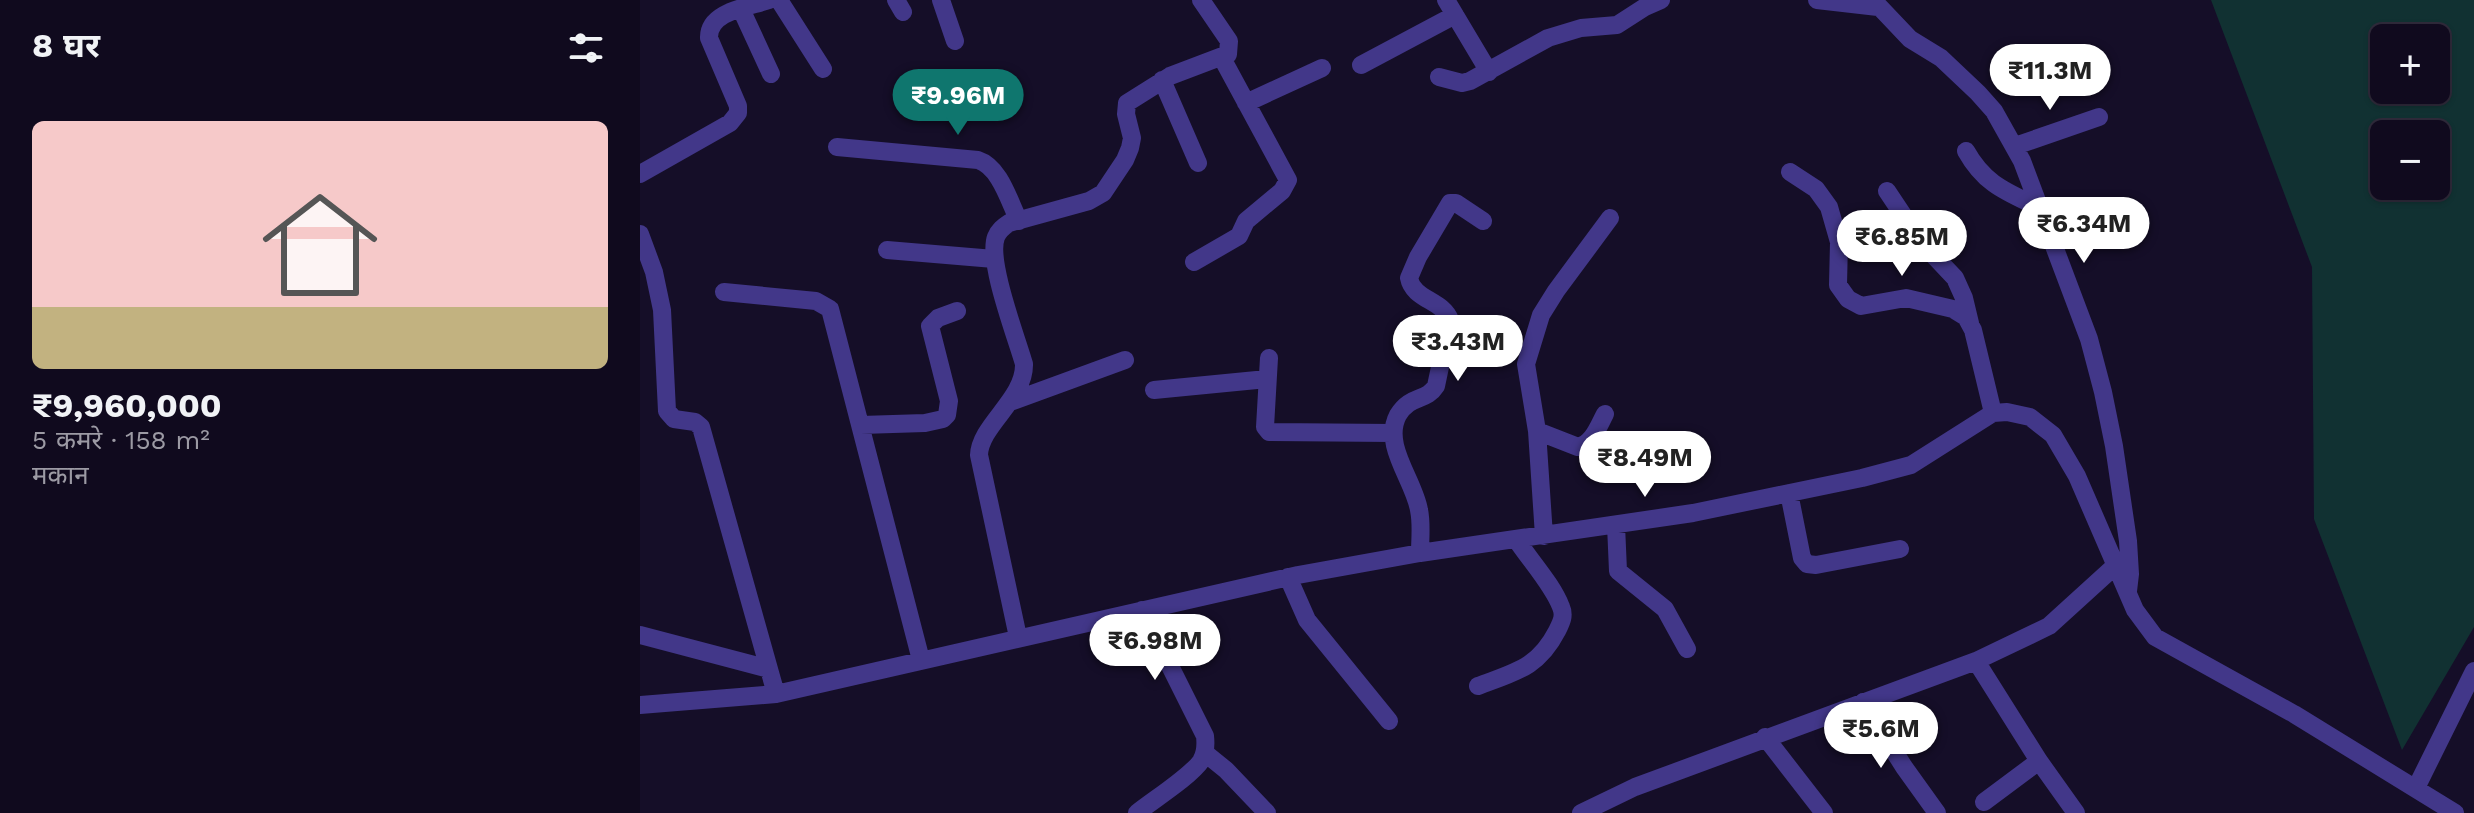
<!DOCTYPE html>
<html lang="hi">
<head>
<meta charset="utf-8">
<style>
  :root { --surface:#100a1e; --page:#191327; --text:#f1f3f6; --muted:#9c9aa4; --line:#302b3c; --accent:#0f766e }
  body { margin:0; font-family:"Work Sans","Noto Sans Devanagari",sans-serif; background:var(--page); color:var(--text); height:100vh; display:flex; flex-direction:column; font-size:30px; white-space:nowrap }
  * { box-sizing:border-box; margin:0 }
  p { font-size:26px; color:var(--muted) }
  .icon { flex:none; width:44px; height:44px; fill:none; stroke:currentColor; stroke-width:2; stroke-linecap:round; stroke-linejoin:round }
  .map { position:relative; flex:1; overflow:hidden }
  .sheet { display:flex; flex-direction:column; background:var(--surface); width:640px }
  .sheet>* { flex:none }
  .buttons { position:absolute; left:1730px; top:24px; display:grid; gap:16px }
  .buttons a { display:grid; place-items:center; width:80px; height:80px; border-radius:12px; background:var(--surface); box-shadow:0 2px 6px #0004,0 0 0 2px var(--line); font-size:40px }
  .price { position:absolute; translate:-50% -68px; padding:0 18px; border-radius:28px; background:#fff; color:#222; font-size:26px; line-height:52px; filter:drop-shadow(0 2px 4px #0008) }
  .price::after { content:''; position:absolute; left:50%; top:48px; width:24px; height:18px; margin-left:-12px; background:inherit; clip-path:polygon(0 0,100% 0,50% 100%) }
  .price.on { background:var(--accent); color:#fff }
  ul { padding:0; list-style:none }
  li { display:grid; align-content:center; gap:16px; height:424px; padding:0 32px }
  li span { display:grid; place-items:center; height:248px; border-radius:12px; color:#555 }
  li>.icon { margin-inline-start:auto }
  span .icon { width:144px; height:144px; fill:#fffc; stroke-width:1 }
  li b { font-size:34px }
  h2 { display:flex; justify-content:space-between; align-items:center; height:96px; padding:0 32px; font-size:34px }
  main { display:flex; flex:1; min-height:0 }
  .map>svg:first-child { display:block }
</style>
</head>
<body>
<main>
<section class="sheet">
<h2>8 घर<svg class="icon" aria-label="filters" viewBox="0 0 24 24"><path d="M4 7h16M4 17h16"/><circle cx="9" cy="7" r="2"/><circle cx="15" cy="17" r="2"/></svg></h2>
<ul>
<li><span style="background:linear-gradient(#f6c9c9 75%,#c2b280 0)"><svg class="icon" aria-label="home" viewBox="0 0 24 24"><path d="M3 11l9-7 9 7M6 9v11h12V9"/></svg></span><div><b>₹9,960,000</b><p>5 कमरे · 158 m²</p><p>मकान</p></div></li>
</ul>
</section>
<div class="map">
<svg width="1834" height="813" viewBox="0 0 1834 813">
  <rect width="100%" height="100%" fill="#150e28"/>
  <path fill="#113132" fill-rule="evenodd" d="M1571,0H1834V627L1762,750L1674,519L1672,267ZM1744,38H1796V90H1744ZM1744,134H1796V186H1744Z"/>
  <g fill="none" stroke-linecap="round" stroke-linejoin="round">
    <path stroke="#423789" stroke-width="18" d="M139,0L183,69
      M256,0L263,12
      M301,0L315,41
      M806,0L849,72
      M1177,0L1238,7
      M1233,0L1270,39L1301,58L1338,93L1354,111L1382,161L1449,339L1463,392L1474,446L1488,541L1490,574L1488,591
      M101,9L131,74
      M721,65L815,15
      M799,77L822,83L830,81L908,38L941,28L977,25L1005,7L1021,0
      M522,80L558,163
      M606,103L682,68
      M1375,146L1459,117
      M197,147L338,160C360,167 369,201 379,221
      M1326,151C1345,185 1367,192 1400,208
      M1150,172L1176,189L1189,207L1199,242L1198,285L1208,299L1221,306L1266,298L1313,309L1326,317L1333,330L1353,413
      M0,174L90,123L98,113V106L69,38C68,11 109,7 129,0
      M1247,191L1281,242L1315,278L1324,298L1330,323
      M0,234L14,272L22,310L27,411L34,419L55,422L61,427L136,694
      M247,250L354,259
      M554,262L599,236L606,221L642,191L648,180L582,58
      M84,292L176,301L190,309L281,660
      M629,358L625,427L629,432L753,433
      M514,390L627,379
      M370,402L485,360
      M221,425L285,423L303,419L307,415L309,401L290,326L298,318L317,311
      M897,431L938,447C953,443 958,427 965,414
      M1149,493L1162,558L1167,564L1176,565L1260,549
      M976,525L978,571L1025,609L1047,649
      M904,536L897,431L886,364L901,315L916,291L970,218
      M780,553C780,539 782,524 779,510C774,480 742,445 758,415C771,394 786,402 796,386L810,320C803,300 773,300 769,278L778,257L810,203H816L843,221
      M648,577L667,620L749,721
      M0,635L129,669
      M378,637L339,455C340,425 385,399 384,364C376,336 347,261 356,237C359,230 363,227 369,223L449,201L463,193L485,160L490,148L492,138L486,114L487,103L530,76L588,54L589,41L561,0
      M1336,661L1399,761L1436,813
      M838,686C875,672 898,668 917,631C921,623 925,616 921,607C913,585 889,559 876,539
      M1223,702L1264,767L1297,813
      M0,705L136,694L658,575L780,553L1053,513L1222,478L1271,465L1353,413L1367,412L1390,417L1413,435L1437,476L1495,610L1515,637L1654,714L1815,813
      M1125,737L1184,813
      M565,753L586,770L627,813
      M1776,788L1834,671
      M1344,802L1399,761
      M497,813C513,800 550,777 561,761C566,753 566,745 565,736L502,610
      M941,813L995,787L1336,661L1409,626L1475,566"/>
  </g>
</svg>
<div class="buttons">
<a>+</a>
<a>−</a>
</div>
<b class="price" style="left:1410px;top:112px">₹11.3M</b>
<b class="price on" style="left:318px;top:137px">₹9.96M</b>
<b class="price" style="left:1444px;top:265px">₹6.34M</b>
<b class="price" style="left:1262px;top:278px">₹6.85M</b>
<b class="price" style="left:818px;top:383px">₹3.43M</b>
<b class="price" style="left:1005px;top:499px">₹8.49M</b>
<b class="price" style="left:515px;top:682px">₹6.98M</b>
<b class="price" style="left:1241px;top:770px">₹5.6M</b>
</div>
</main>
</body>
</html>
